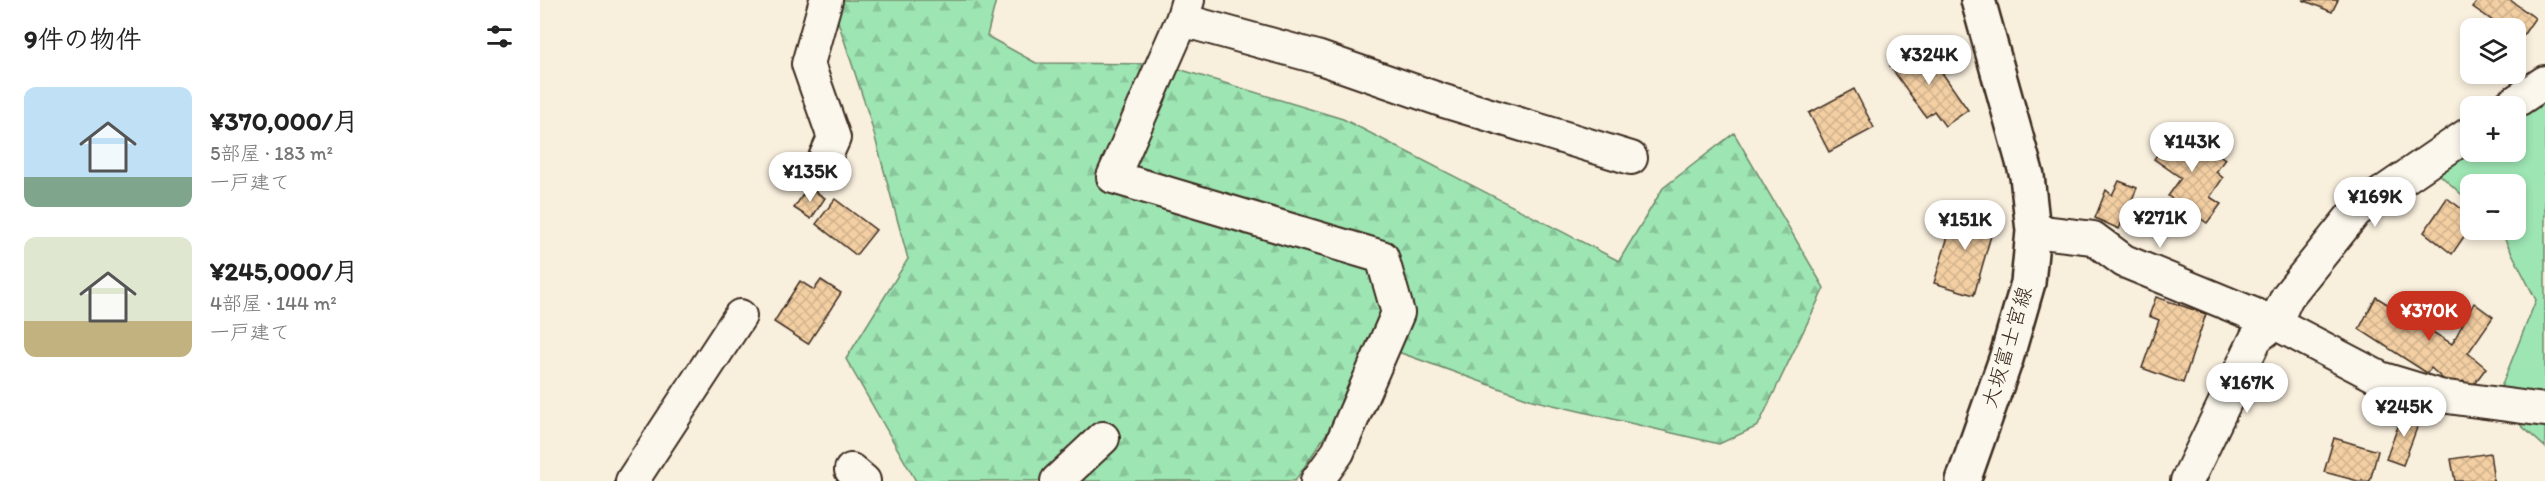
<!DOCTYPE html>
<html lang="ja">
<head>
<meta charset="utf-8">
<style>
  :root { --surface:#fff; --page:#f6f6f6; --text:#222; --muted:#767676; --accent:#c8321e }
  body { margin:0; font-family:Itim,"Klee One",sans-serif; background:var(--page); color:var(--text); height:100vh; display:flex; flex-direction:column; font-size:22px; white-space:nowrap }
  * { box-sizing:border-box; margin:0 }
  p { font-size:20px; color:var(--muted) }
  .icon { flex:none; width:33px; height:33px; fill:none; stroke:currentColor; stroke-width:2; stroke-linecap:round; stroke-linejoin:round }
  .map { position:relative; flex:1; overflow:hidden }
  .drawer { display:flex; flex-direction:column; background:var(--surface); width:540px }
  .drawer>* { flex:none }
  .controls { position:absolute; left:1920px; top:18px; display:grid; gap:12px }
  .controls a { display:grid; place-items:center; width:66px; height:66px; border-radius:12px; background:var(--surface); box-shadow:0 3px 9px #0003; font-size:30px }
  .price { position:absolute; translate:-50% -51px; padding:0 14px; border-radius:21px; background:#fff; color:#222; font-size:20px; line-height:39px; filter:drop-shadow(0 2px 3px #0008) }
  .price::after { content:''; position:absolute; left:50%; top:36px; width:18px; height:14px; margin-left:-9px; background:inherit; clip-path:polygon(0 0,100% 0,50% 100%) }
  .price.active { background:var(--accent); color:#fff }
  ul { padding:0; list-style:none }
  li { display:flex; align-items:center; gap:18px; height:150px; padding:0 24px }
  li span { display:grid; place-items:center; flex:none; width:168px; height:120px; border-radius:12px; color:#555 }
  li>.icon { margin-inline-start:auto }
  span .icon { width:72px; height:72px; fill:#fffc; stroke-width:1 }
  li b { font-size:26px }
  h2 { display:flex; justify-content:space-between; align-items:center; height:72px; padding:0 24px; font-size:26px }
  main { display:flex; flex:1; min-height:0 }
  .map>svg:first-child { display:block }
</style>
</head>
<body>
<main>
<section class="drawer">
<h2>9件の物件<svg class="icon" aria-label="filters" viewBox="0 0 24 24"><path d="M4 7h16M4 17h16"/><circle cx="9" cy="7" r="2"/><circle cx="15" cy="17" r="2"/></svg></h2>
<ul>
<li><span style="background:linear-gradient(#bfe0f5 75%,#7fa58c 0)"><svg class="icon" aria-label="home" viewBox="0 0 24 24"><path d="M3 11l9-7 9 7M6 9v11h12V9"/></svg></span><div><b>¥370,000/月</b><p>5部屋 · 183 m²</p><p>一戸建て</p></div></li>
<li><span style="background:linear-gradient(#dfe7d0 70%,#c2b280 0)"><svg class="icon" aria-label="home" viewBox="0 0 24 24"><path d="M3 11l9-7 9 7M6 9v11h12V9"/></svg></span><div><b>¥245,000/月</b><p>4部屋 · 144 m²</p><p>一戸建て</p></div></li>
</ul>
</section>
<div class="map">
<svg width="2005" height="481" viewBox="0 0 2005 481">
  <defs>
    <pattern id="forest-firs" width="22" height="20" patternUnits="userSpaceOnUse" patternTransform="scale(1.5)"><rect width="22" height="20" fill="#9de5b3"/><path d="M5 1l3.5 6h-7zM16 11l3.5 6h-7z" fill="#88c59a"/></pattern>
    <pattern id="building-cross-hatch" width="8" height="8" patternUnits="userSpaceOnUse" patternTransform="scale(1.5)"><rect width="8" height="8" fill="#f3cfa3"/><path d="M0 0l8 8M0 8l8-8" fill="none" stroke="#d1b28c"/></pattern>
  </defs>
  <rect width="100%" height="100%" fill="#f9efdd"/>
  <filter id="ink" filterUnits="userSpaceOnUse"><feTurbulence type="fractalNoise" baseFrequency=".0167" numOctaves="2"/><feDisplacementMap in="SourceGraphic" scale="12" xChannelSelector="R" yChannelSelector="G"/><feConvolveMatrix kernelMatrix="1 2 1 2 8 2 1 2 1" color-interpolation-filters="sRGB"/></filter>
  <g filter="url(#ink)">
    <path fill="#9de5b3" stroke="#6c8868" stroke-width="1.5" d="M2005,78V447L1955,402L1996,300L1960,230H1976V184H1930V202L1887,163L1930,152H1976V106Z"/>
    <path fill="url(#forest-firs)" stroke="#6c8868" stroke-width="1.5" d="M291,0H456L447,36L496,63L622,64L803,119L1079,261L1123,188L1194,133L1284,288L1218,426L1179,444L992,400L844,347L755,481H376L306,359L368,259L330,119Z"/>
    <path fill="url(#building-cross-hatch)" stroke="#3b2a1e" stroke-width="1.5" d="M1763,0H1798L1792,12Z
      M1938,0H1970L1995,18L1980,40L1976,37V28H1963L1933,7Z
      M1382,44L1428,110L1405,126L1394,111L1386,117L1350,66Z
      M1314,89L1334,128L1289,152L1269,113Z
      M1638,125L1685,159L1676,172L1683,178L1670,197L1681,204L1667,223L1628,196L1641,178L1614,159Z
      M1579,181L1597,188L1579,229L1555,218L1566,190L1572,195Z
      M268,187L285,198L271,219L254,208Z
      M1907,198L1930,215V228L1912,254L1884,232Z
      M295,199L336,230L316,255L276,224Z
      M1417,206L1456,218L1434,295L1394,283Z
      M281,280L301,293L268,344L234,322L260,281L274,290Z
      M1616,297L1666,314L1643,383L1602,368L1619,320L1609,316Z
      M1836,297L1912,344L1934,303L1953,317L1928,353L1946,368L1931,388L1923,381L1915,390L1891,368L1887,373L1819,329Z
      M1864,410L1881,417L1863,465L1846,459Z
      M1794,438L1838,451L1830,481H1818L1784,472Z
      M1950,453L1954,481H1915L1911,459Z"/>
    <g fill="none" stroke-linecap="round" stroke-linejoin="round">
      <defs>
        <path id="minor" d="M648,0L642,20L573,177L842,257L858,313L798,452L777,481
          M642,20L777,57L904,101L1091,158
          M1969,106L2005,82
          M285,158L294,138L268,64L286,0
          M1493,231L1553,238L1584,261L1735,323L1840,378L1900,396L2005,410
          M311,470L324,481
          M92,481L200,316
          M517,481L563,438
          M1647,481L1716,338L1735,323L1747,297L1816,211L1930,133"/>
        <path id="major" d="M1423,481L1466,359L1488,283L1493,231L1487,176L1438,0"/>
      </defs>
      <use href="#minor" stroke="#3b2a1e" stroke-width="36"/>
      <use href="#major" stroke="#3b2a1e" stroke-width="38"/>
      <use href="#minor" stroke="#fbf7ec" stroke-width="32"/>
      <use href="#major" stroke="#fbf7ec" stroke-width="33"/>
    </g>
  </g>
  <g text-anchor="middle" stroke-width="4.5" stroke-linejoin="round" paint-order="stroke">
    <g font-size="21" fill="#3b2a1e" stroke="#fbf7ec">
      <text transform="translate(1467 347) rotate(-73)" y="7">大坂富士宮線</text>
    </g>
  </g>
</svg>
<div class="controls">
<a><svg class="icon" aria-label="layers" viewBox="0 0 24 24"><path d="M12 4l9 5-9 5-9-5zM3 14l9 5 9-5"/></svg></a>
<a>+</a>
<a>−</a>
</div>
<b class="price" style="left:1389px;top:86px">¥324K</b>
<b class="price" style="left:1652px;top:173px">¥143K</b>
<b class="price" style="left:270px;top:203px">¥135K</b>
<b class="price" style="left:1835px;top:228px">¥169K</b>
<b class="price" style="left:1620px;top:249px">¥271K</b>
<b class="price" style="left:1425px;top:251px">¥151K</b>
<b class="price active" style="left:1889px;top:342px">¥370K</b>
<b class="price" style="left:1707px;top:414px">¥167K</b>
<b class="price" style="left:1864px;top:438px">¥245K</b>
</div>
</main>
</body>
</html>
